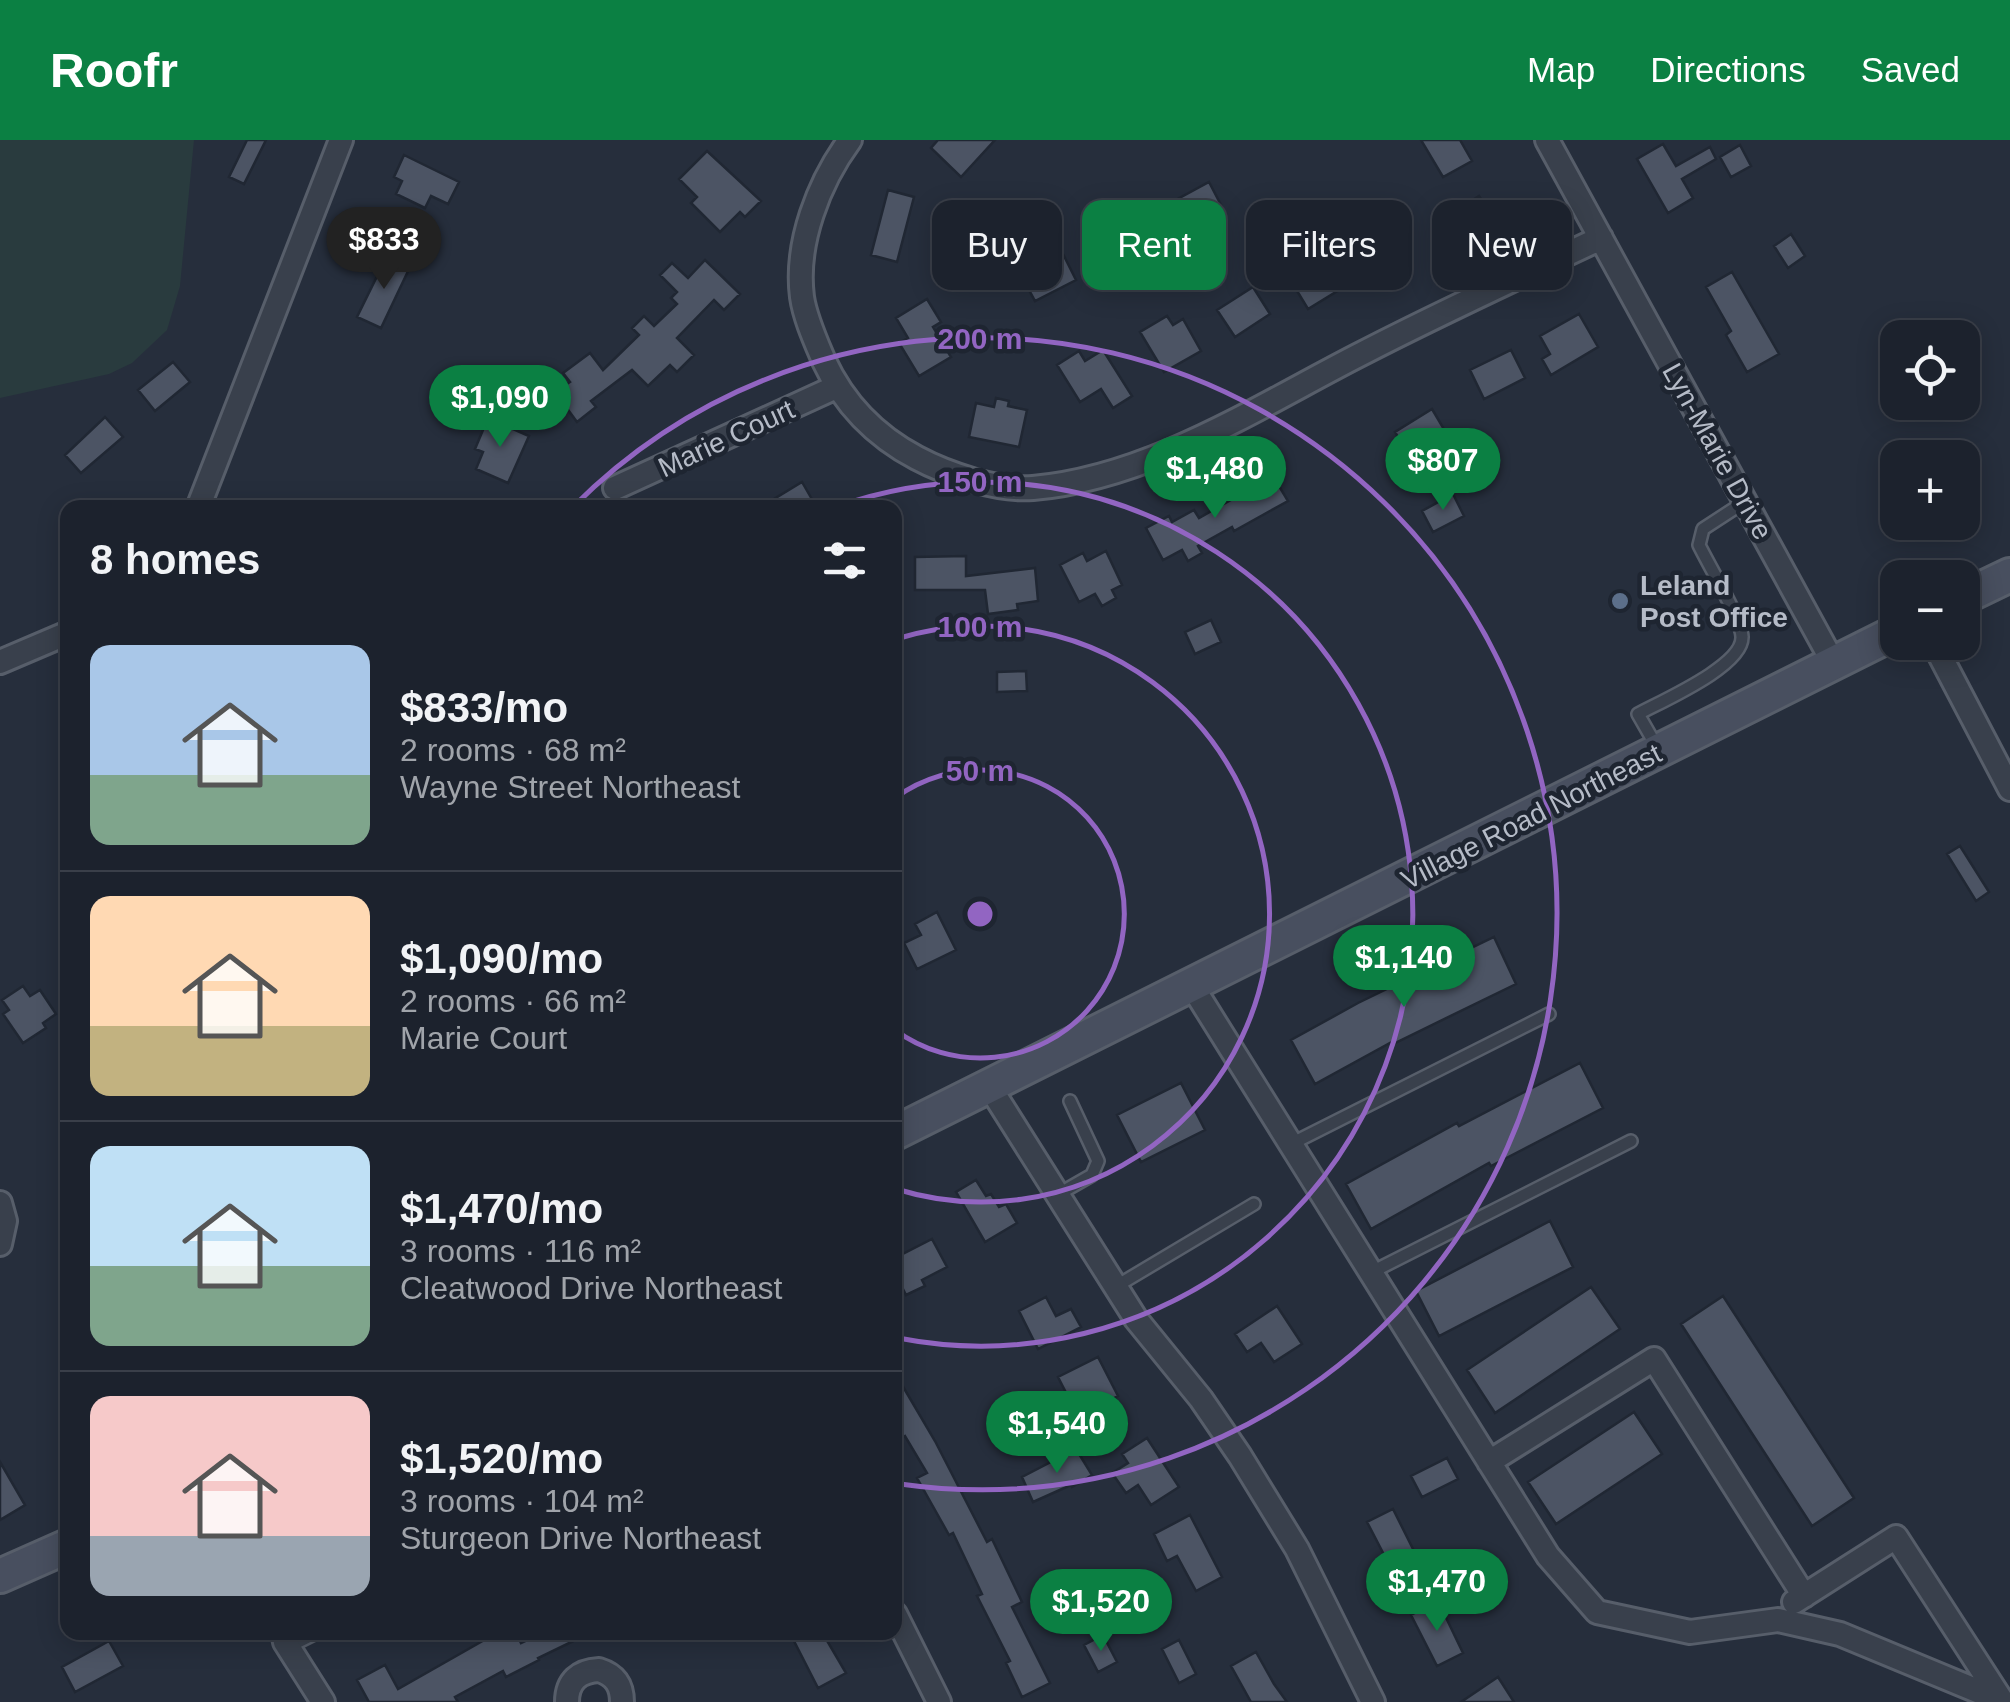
<!DOCTYPE html>
<html lang="en">
<head>
<meta charset="utf-8">
<style>
  :root { --surface:#1c222d; --page:#252a35; --text:#f1f3f6; --muted:#a0a4aa; --line:#3a3f49; --accent:#0b8043 }
  body { margin:0; font-family:Arial,sans-serif; background:var(--page); color:var(--text); height:100vh; display:flex; flex-direction:column; font-size:38px; white-space:nowrap }
  * { box-sizing:border-box; margin:0 }
  p { font-size:32px; color:var(--muted) }
  .icon { flex:none; width:55px; height:55px; fill:none; stroke:currentColor; stroke-width:2; stroke-linecap:round; stroke-linejoin:round }
  .map { position:relative; flex:1; overflow:hidden }
  .side { position:absolute; left:60px; top:360px; width:842px; height:1140px; display:flex; flex-direction:column; background:var(--surface); border-radius:20px; box-shadow:0 5px 25px #0003,0 0 0 2px var(--line) }
  .side>* { flex:none }
  .guide { position:absolute; left:932px; top:60px; width:928px; height:90px; display:flex; gap:20px }
  .controls { position:absolute; left:1880px; top:180px; display:grid; gap:20px }
  .controls a { display:grid; place-items:center; width:100px; height:100px; border-radius:20px; background:var(--surface); box-shadow:0 5px 25px #0003,0 0 0 2px var(--line); font-size:50px }
  .price { position:absolute; translate:-50% -85px; padding:0 22px; border-radius:35px; background:var(--accent); color:#fff; font-size:32px; line-height:65px; filter:drop-shadow(0 2px 5px #0008) }
  .price::after { content:''; position:absolute; left:50%; top:60px; width:30px; height:22px; margin-left:-15px; background:inherit; clip-path:polygon(0 0,100% 0,50% 100%) }
  .price.selected { background:#222; color:#fff }
  ul { padding:0; list-style:none }
  li { display:flex; align-items:center; gap:30px; height:250px; padding:0 30px }
  li+li { border-top:2px solid var(--line) }
  li span { display:grid; place-items:center; flex:none; width:280px; height:200px; border-radius:20px; color:#555 }
  li>.icon { margin-inline-start:auto }
  span .icon { width:120px; height:120px; fill:#fffc; stroke-width:1 }
  li b { font-size:42px }
  h2 { display:flex; justify-content:space-between; align-items:center; height:120px; padding:0 30px; font-size:42px }
  .pill { padding:0 35px; border-radius:20px; background:var(--surface); box-shadow:0 5px 25px #0003,0 0 0 2px var(--line); font-size:35px; line-height:90px }
  .pill.selected { background:var(--accent); color:#fff }
  header { display:flex; align-items:center; gap:60px; box-sizing:border-box; height:140px; padding:0 50px; background:var(--accent); color:#fff }
  header strong { font-size:48px }
  nav { display:flex; gap:55px; margin-inline-start:auto; font-size:35px }
  .map>svg:first-child { display:block }
</style>
</head>
<body>
<header>
<strong>Roofr</strong>
<nav><a>Map</a><a>Directions</a><a>Saved</a></nav>
</header>
<div class="map">
<svg width="2010" height="1562" viewBox="0 0 2010 1562">
  <rect width="100%" height="100%" fill="#262e3c"/>
  <path fill="#293b3e" d="M0,0H194L180,146L167,190L132,223L109,234L0,258Z"/>
  <path fill="#4c5464" stroke="#202733" stroke-width="2.5" d="M247,0H266L244,44L229,37Z
    M938,0H995L961,37L931,8Z
    M1421,0H1460L1472,21L1443,37Z
    M1663,4L1676,26L1710,7L1716,19L1682,39L1693,58L1668,73L1637,19Z
    M1740,5L1751,26L1731,37L1720,17Z
    M707,11L761,61L745,77L740,72L720,92L691,63L697,57L679,39Z
    M404,15L459,42L448,64L431,56L425,68L396,54L402,41L394,37Z
    M1209,42L1222,67L1188,86L1174,61Z
    M888,50L914,57L897,122L871,115Z
    M1479,56L1499,87L1477,101L1456,71Z
    M1791,94L1805,116L1788,128L1774,106Z
    M1063,114L1076,140L1035,161L1022,137Z
    M1335,114L1352,142L1308,169L1291,141Z
    M387,116L410,127L381,188L357,177Z
    M705,120L740,154L724,170L714,160L677,198L694,215L677,232L670,225L648,246L632,230L591,261L596,267L577,282L555,252L570,242L563,233L590,213L603,230L639,195L632,188L644,176L654,186L677,164L671,158L677,152L660,135L672,123L688,138Z
    M1732,132L1779,214L1747,232L1726,195L1731,191L1706,147Z
    M1253,147L1270,174L1235,197L1217,170Z
    M927,159L941,182L933,187L951,217L919,236L899,203L908,198L896,178Z
    M1579,174L1598,207L1551,235L1542,219L1550,214L1540,196Z
    M1167,176L1173,185L1183,179L1201,211L1164,232L1140,192Z
    M1103,210L1132,256L1113,268L1101,249L1080,262L1057,225L1079,211L1085,221Z
    M1511,210L1525,238L1484,259L1470,230Z
    M173,222L190,242L155,271L138,250Z
    M996,258L1009,261L1008,266L1027,270L1019,307L969,297L976,263L994,267Z
    M1432,269L1451,301L1414,324L1395,292Z
    M105,277L123,297L81,333L65,315Z
    M488,278L529,296L508,343L476,329L483,312L475,309Z
    M1273,336L1288,361L1234,391L1232,387L1198,406L1202,413L1188,421L1182,410L1163,420L1146,388L1169,376L1172,382L1194,370L1199,378Z
    M802,342L817,368H759Z
    M1453,354L1464,376L1433,392L1422,371Z
    M1106,411L1122,445L1112,450L1116,458L1102,466L1095,454L1079,462L1060,425L1083,413L1087,421Z
    M966,416V436L1035,428L1038,461L1017,464L1018,470L988,474L985,450H915V417Z
    M1211,480L1221,502L1195,514L1185,492Z
    M1026,531L1027,551L997,552V532Z
    M1960,706L1989,752L1976,761L1947,714Z
    M937,772L956,810L917,829L904,803L921,795L915,784Z
    M1494,797L1516,844L1391,905L1390,903L1315,944L1291,900L1358,863Z
    M23,846L30,856L40,850L56,874L43,883L46,888L23,903L3,874L9,870L2,860Z
    M1580,923L1603,968L1491,1026L1489,1023L1371,1089L1346,1044L1457,983L1459,986Z
    M1181,943L1205,990L1141,1022L1117,975Z
    M976,1040L986,1056L991,1054L999,1067L1006,1064L1017,1083L985,1102L956,1052Z
    M1550,1081L1573,1127L1439,1196L1416,1151Z
    M932,1099L947,1127L922,1140L925,1146L906,1155L902,1147L895,1150V1118Z
    M1591,1147L1620,1189L1495,1273L1467,1230Z
    M1723,1156L1854,1358L1812,1386L1681,1184Z
    M1046,1157L1056,1176L1071,1169L1081,1187L1038,1209L1019,1171Z
    M1277,1166L1302,1204L1274,1222L1261,1203L1247,1212L1235,1194Z
    M1098,1217L1118,1256L1078,1276L1058,1237Z
    M895,1233L935,1301L987,1402L992,1399L1022,1462L1012,1467L1050,1543L1022,1557L1006,1523L1010,1521L977,1456L982,1454L953,1393L949,1395L917,1338L927,1333L905,1296L901,1299L895,1289Z
    M1634,1272L1662,1314L1556,1384L1528,1342Z
    M1147,1298L1179,1347L1151,1365L1138,1345L1126,1353L1112,1333L1128,1323L1122,1314Z
    M1076,1309L1092,1335L1072,1347L1071,1345L1033,1362L1022,1337Z
    M1447,1318L1458,1339L1422,1357L1411,1336Z
    M0,1322L25,1365L0,1380Z
    M1393,1369L1419,1421L1394,1434L1367,1382Z
    M1190,1375L1222,1437L1196,1451L1177,1416L1167,1421L1154,1394Z
    M1160,1450L1168,1465L1158,1471L1162,1479L1141,1489L1130,1466Z
    M1438,1461L1463,1513L1437,1526L1411,1475Z
    M483,1492H516L521,1503L544,1492H592L538,1518L539,1520L506,1537L503,1531L455,1557L458,1562H369L357,1540L385,1525L398,1549L486,1499Z
    M810,1492H822L846,1533L818,1548L794,1501Z
    M1103,1495L1117,1522L1098,1532L1084,1505Z
    M1179,1500L1196,1534L1179,1543L1162,1509Z
    M109,1501L123,1526L75,1552L62,1527Z
    M1256,1512L1274,1544L1287,1562H1251L1231,1526Z
    M1498,1537L1514,1562H1461Z"/>
  <g fill="none" stroke-linecap="round" stroke-linejoin="round">
    <defs>
      <path id="service" d="M1658,609L1638,574C1662,561 1743,526 1742,497C1742,480 1708,424 1699,405L1703,389L1746,361
        M1291,1004L1549,874
        M1057,1055L1092,1035L1098,1021L1070,961
        M1370,1133L1631,1001
        M1115,1147L1254,1064
        M288,1507L318,1492"/>
      <path id="minor" d="M850,0C819,42 795,103 802,157C805,178 816,202 824,221C844,264 875,296 917,318C947,334 997,351 1033,348C1150,338 1259,266 1361,214C1440,173 1521,136 1601,98
        M1547,0L1834,524
        M615,348L836,247
        M198,368L341,0
        M1933,502L2010,649
        M0,522L68,493
        M1192,846L1548,1416L1597,1472L1690,1492L1778,1480L1840,1494L2004,1562
        M989,946L1136,1179L1201,1259L1240,1316L1297,1409L1373,1562
        M0,1063L5,1081L0,1104
        M1489,1322L1654,1219L1804,1456
        M1794,1462L1896,1397L2002,1561
        M895,1474L939,1562
        M283,1492L285,1502L323,1562
        M567,1562C567,1541 579,1531 599,1530C615,1535 622,1545 622,1562"/>
      <path id="secondary" d="M1962,458L2010,435
        M895,993L1898,491
        M0,1436L68,1406"/>
    </defs>
    <use href="#service" stroke="#575e6a" stroke-width="16"/>
    <use href="#minor" stroke="#575e6a" stroke-width="28"/>
    <use href="#secondary" stroke="#575e6a" stroke-width="38"/>
    <use href="#service" stroke="#39404c" stroke-width="11"/>
    <use href="#minor" stroke="#39404c" stroke-width="22"/>
    <use href="#secondary" stroke="#484f5f" stroke-width="32"/>
  </g>
  <g fill="none" stroke="#9265c2" stroke-width="5">
    <path d="M895 658A144 144 0 1 1 895 890"/>
    <path d="M896 499A288 288 0 1 1 896 1049"/>
    <path d="M836 367A432 432 0 1 1 898 1198"/>
    <path d="M573 367A576 576 0 1 1 900 1344"/>
  </g>
  <circle fill="#5c6f8a" stroke="#1e2531" stroke-width="4" cx="1620" cy="461" r="10"/>
  <g text-anchor="middle" stroke-width="9" stroke-linejoin="round" paint-order="stroke">
    <g font-size="28" fill="#b5bbc7" stroke="#1e2531">
      <text transform="translate(726 298) rotate(-25)" y="10">Marie Court</text>
      <text transform="translate(1718 311) rotate(61)" y="10">Lyn-Marie Drive</text>
      <text transform="translate(1531 676) rotate(-27)" y="10">Village Road Northeast</text>
    </g>
    <g font-size="28" font-weight="bold" fill="#b5bbc7" stroke="#1e2531" text-anchor="start">
      <text x="1640" y="455">Leland<tspan x="1640" dy="32">Post Office</tspan></text>
    </g>
  </g>
  <circle cx="980" cy="774" r="15" fill="#9265c2" stroke="#1e2531" stroke-width="5"/>
  <g font-size="30" text-anchor="middle" font-weight="bold" fill="#9265c2" stroke="#1e2531" stroke-width="9" stroke-linejoin="round" paint-order="stroke">
    <text x="980" y="209">200 m</text>
    <text x="980" y="352">150 m</text>
    <text x="980" y="497">100 m</text>
    <text x="980" y="641">50 m</text>
  </g>
</svg>
<div class="controls">
<a><svg class="icon" aria-label="locate" viewBox="0 0 24 24"><circle cx="12" cy="12" r="6"/><path d="M12 2v4M12 18v4M2 12h4M18 12h4"/></svg></a>
<a>+</a>
<a>−</a>
</div>
<b class="price selected" style="left:384px;top:152px">$833</b>
<b class="price" style="left:500px;top:310px">$1,090</b>
<b class="price" style="left:1443px;top:373px">$807</b>
<b class="price" style="left:1215px;top:381px">$1,480</b>
<b class="price" style="left:1404px;top:870px">$1,140</b>
<b class="price" style="left:1057px;top:1336px">$1,540</b>
<b class="price" style="left:1437px;top:1494px">$1,470</b>
<b class="price" style="left:1101px;top:1514px">$1,520</b>
<div class="guide">
<a class="pill">Buy</a>
<a class="pill selected">Rent</a>
<a class="pill">Filters</a>
<a class="pill">New</a>
</div>
<section class="side">
<h2>8 homes<svg class="icon" aria-label="filters" viewBox="0 0 24 24"><path d="M4 7h16M4 17h16"/><circle cx="9" cy="7" r="2"/><circle cx="15" cy="17" r="2"/></svg></h2>
<ul>
<li><span style="background:linear-gradient(#a9c7e8 65%,#7fa58c 0)"><svg class="icon" aria-label="home" viewBox="0 0 24 24"><path d="M3 11l9-7 9 7M6 9v11h12V9"/></svg></span><div><b>$833/mo</b><p>2 rooms · 68 m²</p><p>Wayne Street Northeast</p></div></li>
<li><span style="background:linear-gradient(#ffd9b3 65%,#c2b280 0)"><svg class="icon" aria-label="home" viewBox="0 0 24 24"><path d="M3 11l9-7 9 7M6 9v11h12V9"/></svg></span><div><b>$1,090/mo</b><p>2 rooms · 66 m²</p><p>Marie Court</p></div></li>
<li><span style="background:linear-gradient(#bfe0f5 60%,#7fa58c 0)"><svg class="icon" aria-label="home" viewBox="0 0 24 24"><path d="M3 11l9-7 9 7M6 9v11h12V9"/></svg></span><div><b>$1,470/mo</b><p>3 rooms · 116 m²</p><p>Cleatwood Drive Northeast</p></div></li>
<li><span style="background:linear-gradient(#f6c9c9 70%,#9aa5b1 0)"><svg class="icon" aria-label="home" viewBox="0 0 24 24"><path d="M3 11l9-7 9 7M6 9v11h12V9"/></svg></span><div><b>$1,520/mo</b><p>3 rooms · 104 m²</p><p>Sturgeon Drive Northeast</p></div></li>
</ul>
</section>
</div>
</body>
</html>
